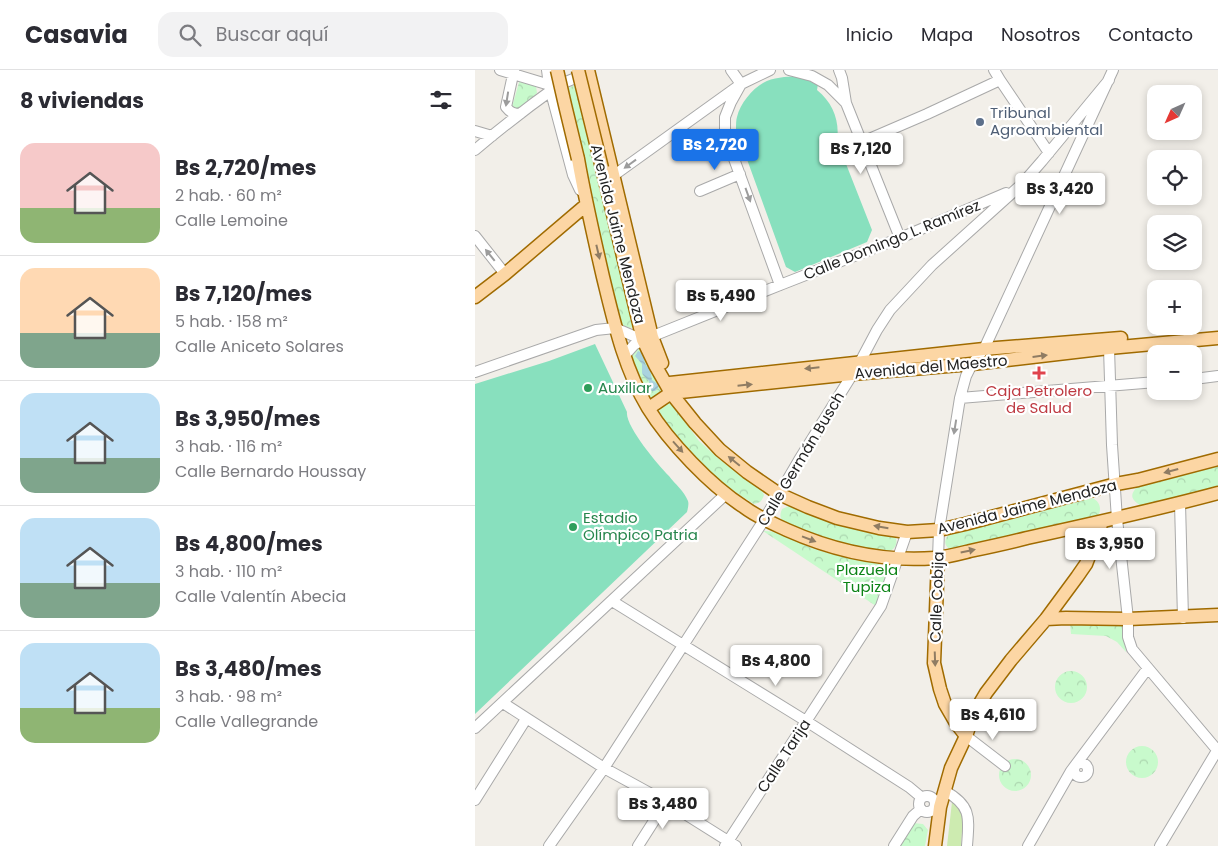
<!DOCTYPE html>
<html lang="es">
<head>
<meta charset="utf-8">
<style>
  :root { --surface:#fff; --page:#f2f2f3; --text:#2b2b33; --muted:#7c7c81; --line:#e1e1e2; --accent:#1a73e8 }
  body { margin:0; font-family:Poppins,sans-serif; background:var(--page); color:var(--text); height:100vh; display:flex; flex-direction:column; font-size:19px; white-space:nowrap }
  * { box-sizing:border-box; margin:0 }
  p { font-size:16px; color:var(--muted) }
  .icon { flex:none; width:28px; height:28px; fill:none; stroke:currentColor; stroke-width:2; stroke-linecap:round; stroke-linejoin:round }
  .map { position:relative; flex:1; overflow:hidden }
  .side { display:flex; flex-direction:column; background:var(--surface); width:475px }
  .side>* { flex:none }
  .needle { width:32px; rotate:225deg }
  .buttons { position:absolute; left:672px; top:15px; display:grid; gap:10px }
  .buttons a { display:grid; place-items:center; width:55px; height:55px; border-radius:10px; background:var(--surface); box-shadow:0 2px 8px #0003; font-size:25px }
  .price { position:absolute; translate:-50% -42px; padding:0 11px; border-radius:5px; background:#fff; color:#222; font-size:16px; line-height:32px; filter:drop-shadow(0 1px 2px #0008) }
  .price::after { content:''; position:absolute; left:50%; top:30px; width:15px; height:11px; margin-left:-8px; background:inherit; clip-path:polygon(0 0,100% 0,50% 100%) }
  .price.on { background:var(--accent); color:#fff }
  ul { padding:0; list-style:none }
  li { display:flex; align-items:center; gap:15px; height:125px; padding:0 20px }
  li+li { border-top:1px solid var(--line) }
  li span { display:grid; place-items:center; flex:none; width:140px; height:100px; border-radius:15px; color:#555 }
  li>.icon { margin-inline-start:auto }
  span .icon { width:60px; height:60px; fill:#fffc; stroke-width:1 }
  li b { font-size:21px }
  h2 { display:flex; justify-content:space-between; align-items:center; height:60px; padding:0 20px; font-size:21px }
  header { display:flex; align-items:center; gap:30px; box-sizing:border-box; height:70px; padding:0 25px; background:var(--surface); border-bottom:1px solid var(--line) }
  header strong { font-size:24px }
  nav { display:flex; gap:28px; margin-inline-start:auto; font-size:18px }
  .search { width:350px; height:45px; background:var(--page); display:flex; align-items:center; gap:12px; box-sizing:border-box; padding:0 18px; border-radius:15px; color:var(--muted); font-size:19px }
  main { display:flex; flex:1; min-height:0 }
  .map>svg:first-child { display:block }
</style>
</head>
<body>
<header>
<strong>Casavia</strong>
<div class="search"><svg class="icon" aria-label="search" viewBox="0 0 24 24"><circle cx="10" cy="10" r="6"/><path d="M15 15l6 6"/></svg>Buscar aquí</div>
<nav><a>Inicio</a><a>Mapa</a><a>Nosotros</a><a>Contacto</a></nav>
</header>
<main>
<section class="side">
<h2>8 viviendas<svg class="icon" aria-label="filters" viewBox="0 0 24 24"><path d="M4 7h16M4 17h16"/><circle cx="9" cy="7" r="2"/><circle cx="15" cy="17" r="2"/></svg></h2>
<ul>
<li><span style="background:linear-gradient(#f6c9c9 65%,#8fb573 0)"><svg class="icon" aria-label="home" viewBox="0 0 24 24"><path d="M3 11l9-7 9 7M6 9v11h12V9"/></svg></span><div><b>Bs 2,720/mes</b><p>2 hab. · 60 m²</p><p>Calle Lemoine</p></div></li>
<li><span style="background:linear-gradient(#ffd9b3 65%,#7fa58c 0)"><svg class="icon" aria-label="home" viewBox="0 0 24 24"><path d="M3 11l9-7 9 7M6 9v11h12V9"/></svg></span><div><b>Bs 7,120/mes</b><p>5 hab. · 158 m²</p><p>Calle Aniceto Solares</p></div></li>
<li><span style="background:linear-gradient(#bfe0f5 65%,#7fa58c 0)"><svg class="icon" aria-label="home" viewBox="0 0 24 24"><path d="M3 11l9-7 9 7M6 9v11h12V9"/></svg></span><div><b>Bs 3,950/mes</b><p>3 hab. · 116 m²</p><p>Calle Bernardo Houssay</p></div></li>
<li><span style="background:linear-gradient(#bfe0f5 65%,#7fa58c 0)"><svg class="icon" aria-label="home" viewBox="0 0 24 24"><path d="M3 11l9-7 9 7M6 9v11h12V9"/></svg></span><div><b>Bs 4,800/mes</b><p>3 hab. · 110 m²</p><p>Calle Valentín Abecia</p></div></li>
<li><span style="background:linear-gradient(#bfe0f5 65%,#8fb573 0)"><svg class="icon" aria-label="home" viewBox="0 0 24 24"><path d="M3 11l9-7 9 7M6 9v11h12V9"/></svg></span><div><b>Bs 3,480/mes</b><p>3 hab. · 98 m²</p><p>Calle Vallegrande</p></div></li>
</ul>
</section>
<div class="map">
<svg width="743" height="776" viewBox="0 0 743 776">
  <defs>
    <pattern id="park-crowns" width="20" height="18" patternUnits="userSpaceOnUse" patternTransform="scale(1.25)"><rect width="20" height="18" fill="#c8facc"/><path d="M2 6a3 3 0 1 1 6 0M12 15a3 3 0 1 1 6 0" fill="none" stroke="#acd6af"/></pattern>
    <pattern id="water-waves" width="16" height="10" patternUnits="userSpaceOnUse" patternTransform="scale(1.25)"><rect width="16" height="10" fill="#aad3df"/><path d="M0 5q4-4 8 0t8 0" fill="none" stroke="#92b5bf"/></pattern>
  </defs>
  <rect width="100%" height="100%" fill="#f2efe9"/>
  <path fill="#cdebb0" d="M477,732L482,735L488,746L486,776H472Z"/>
  <path fill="url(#park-crowns)" d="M45,9L61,16L62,23L57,28L41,40L37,37Z
    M111,9L161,256C155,259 152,258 146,255L108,88L82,24Z
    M163,277H167L187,317V322L181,327L177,328L174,326L157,288V283Z
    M191,333H196L224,371L244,389L268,407L286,419L289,425C287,431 285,433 279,434C268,427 257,420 247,412C222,393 202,368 184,343C185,338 187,335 191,333Z
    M743,395V417L666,436C653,427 656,424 665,413Z
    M617,428C625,431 627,439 623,446L476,480C468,475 469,469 475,463L519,454Z
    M316,435L419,465C424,472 421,478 414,482C383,478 353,471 324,459C319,456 310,455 307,450C304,446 306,442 307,439Z
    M288,461C306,460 323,473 339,479C362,486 385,489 407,495L412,498L413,506L401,536Z
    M597,552L648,555L651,582L642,572L631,566L596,564L595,554Z
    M580 617a16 16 0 1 1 32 0a16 16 0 1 1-32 0Z
    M651 692a16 16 0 1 1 32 0a16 16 0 1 1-32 0Z
    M524 705a16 16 0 1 1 32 0a16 16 0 1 1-32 0Z
    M438,753L448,754L453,760L450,776H424Z"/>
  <path fill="#88e0be" d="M322,6L343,14L342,20C358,33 365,51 362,71L397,160L392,172L320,202L311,197L261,59C261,55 261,50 262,47C265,34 277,19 288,13C298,7 311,7 322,6Z
    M120,274L152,342C150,356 183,395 194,406C200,414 209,421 213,431C214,434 213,438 212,442L0,644V314L74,291Z"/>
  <path fill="url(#water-waves)" d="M163,281L170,284C169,291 169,295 175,299L177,310L184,315L183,318L180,321H177L175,319L174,311L168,305L167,303V294L160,286Z"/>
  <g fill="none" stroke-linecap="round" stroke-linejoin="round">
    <defs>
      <path id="minor" d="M25,0L78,16
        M39,0L31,37C35,42 38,44 45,44
        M72,0L74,15L98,105L105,120
        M256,0L266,14
        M314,0L337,6L353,15L371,33
        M364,0L367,8L371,33L425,168
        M519,0L525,10
        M266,14L256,32L250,47V64L305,215
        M0,61L17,66
        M387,72L452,44L525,10L574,83
        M0,80C26,58 53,37 81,17C89,12 101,8 110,4
        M138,106L266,14L295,0
        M225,121L265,104
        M0,166L30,204
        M634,278L637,375L642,449L653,549V567L657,579L743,681
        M150,285L159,275L168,270L305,215L425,168L531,123
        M0,302L121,260L140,258L168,270
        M719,309L743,306
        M485,328L681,312
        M705,433L708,548
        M463,488L464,460L485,328L491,306L497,294L509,279L638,0
        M137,531L331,651L434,717L446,727
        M28,633L129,698L191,732L261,776
        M0,658L251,424
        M491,666L530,696
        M599 700a7 7 0 1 1 14 0a7 7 0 1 1-14 0Z
        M470,721C497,736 494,748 492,776
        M444 734a8 8 0 1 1 16 0a8 8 0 1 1-16 0Z
        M0,730L51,649
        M74,776L129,698L289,450L324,390L385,292L402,260L415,240L457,195L547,114L567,91L634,10
        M163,776L191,732
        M250,776L406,536L432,462
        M419,776L438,746L446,739
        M553,776L596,701L673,598
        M685,776L743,679"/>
      <path id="major" d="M113,0L177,267L187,293
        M103,89C110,129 119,168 128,207C139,252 149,298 173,338C194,372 236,416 269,437C282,447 297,453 312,460C359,481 409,492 460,488C472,487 483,484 495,481C514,477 533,473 552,468C616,454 680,440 743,423
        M127,98L168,270L180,295L196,323L220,353L245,380L272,402L304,424L333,437L362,448L404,458L432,462L464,460L490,454L641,414L663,410L743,389
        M0,227L30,204L111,135
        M195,313L509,279L646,268
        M174,338L196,323L377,304L497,294L634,278L743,268
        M463,488L459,593L465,619L470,634L481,653L491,666
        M571,549L591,548L653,549L743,545
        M460,776L465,737L476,698L491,666L498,645L511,623L536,590L571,549L602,507L611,494L627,452"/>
    </defs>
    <use href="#minor" stroke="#a9a9a9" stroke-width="12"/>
    <use href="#major" stroke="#a06b00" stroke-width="15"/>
    <use href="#minor" stroke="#fff" stroke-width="10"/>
    <use href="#major" stroke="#fcd6a4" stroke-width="12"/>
    <defs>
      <path id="major-bridge" d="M82,0L90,35L103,89
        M103,0L127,98"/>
    </defs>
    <use href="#major-bridge" stroke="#a06b00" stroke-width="15" stroke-linecap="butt"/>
    <use href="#major-bridge" stroke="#fcd6a4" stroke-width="12"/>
  </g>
  <defs><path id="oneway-solid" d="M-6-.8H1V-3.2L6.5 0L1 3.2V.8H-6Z" transform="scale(1.25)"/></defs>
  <g fill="#9c9c9c">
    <use href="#oneway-solid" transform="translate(32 29) rotate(99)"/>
    <use href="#oneway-solid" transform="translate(155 94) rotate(144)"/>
    <use href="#oneway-solid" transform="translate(273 125) rotate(70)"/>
    <use href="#oneway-solid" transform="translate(15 185) rotate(-129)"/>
    <use href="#oneway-solid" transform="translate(480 357) rotate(99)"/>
  </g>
  <g fill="#8f7c63">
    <use href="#oneway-solid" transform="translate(123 182) rotate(77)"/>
    <use href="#oneway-solid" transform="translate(565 286) rotate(-7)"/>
    <use href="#oneway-solid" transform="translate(337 298) rotate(174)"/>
    <use href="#oneway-solid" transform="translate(270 315) rotate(-6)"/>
    <use href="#oneway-solid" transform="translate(203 377) rotate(48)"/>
    <use href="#oneway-solid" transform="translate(259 391) rotate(-141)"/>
    <use href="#oneway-solid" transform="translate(696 401) rotate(165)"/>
    <use href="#oneway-solid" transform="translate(406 457) rotate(-170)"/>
    <use href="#oneway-solid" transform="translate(334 469) rotate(21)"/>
    <use href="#oneway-solid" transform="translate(493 481) rotate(-12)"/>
    <use href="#oneway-solid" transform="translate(460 589) rotate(88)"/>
  </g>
  <circle fill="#5c6f8a" stroke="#fff" stroke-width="2" cx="505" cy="52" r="5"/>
  <path fill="#e0444e" stroke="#fff" stroke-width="2" d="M561.5 295.5h5v5h5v5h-5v5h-5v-5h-5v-5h5z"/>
  <g fill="#2e9e5b" stroke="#fff" stroke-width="2">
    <circle cx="113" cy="318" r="5"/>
    <circle cx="98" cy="457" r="5"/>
  </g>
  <g text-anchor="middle" stroke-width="4.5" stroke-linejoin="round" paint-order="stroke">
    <g font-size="15" fill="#4e5e75" stroke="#fff" text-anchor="start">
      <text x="515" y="48">Tribunal<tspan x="515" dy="17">Agroambiental</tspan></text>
    </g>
    <g font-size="15" fill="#222" stroke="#fff">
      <text transform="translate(143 164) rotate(76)" y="5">Avenida Jaime Mendoza</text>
      <text transform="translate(417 170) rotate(-22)" y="5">Calle Domingo L. Ramírez</text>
      <text transform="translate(456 297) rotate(-5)" y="5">Avenida del Maestro</text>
      <text transform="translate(326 389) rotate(-59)" y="5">Calle Germán Busch</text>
      <text transform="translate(552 437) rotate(-14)" y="5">Avenida Jaime Mendoza</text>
      <text transform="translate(462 527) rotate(-88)" y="5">Calle Cobija</text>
      <text transform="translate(309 686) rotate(-57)" y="5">Calle Tarija</text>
    </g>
    <g font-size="15" fill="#27864d" stroke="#fff" text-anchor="start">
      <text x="123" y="323">Auxiliar</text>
      <text x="108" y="453">Estadio<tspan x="108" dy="17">Olímpico Patria</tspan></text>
    </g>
    <g font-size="15" fill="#be3a42" stroke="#fff">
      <text x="564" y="326">Caja Petrolero<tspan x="564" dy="17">de Salud</tspan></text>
    </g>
    <g font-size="15" fill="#0c8416" stroke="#fff">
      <text x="392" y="505">Plazuela<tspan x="392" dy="17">Tupiza</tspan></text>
    </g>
  </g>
</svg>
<div class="buttons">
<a><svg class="needle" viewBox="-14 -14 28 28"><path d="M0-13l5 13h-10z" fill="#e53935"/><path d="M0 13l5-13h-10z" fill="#7c7c81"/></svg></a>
<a><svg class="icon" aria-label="locate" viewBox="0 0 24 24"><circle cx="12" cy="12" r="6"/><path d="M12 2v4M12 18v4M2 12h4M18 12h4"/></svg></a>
<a><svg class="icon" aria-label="layers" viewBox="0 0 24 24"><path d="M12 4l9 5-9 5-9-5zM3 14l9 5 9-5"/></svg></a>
<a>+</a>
<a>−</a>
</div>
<b class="price on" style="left:240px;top:101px">Bs 2,720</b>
<b class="price" style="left:386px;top:105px">Bs 7,120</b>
<b class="price" style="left:585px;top:145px">Bs 3,420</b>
<b class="price" style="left:246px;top:252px">Bs 5,490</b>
<b class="price" style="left:635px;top:500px">Bs 3,950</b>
<b class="price" style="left:301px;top:617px">Bs 4,800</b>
<b class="price" style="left:518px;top:671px">Bs 4,610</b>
<b class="price" style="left:188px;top:760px">Bs 3,480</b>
</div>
</main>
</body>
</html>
